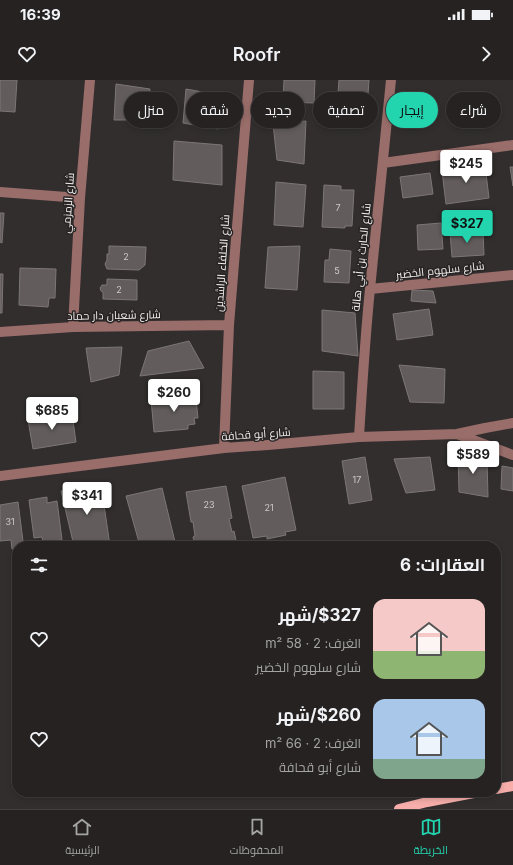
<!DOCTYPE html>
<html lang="ar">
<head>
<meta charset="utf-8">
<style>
  :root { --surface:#262222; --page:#2e2a2a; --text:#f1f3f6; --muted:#a4a4a5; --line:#423f40; --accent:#23d5af }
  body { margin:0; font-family:Inter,Cairo,sans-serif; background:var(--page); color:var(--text); direction:rtl; height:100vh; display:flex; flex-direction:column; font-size:15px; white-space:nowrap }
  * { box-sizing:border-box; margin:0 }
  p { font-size:13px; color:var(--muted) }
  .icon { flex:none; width:22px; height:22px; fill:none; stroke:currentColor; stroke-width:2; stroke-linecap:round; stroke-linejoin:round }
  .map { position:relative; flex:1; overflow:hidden; direction:ltr }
  .panel { position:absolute; left:12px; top:461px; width:489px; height:256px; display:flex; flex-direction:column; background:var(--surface); border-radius:16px; box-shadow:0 2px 6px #0003,0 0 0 1px var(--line); direction:rtl }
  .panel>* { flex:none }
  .banner { position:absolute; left:12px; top:12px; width:489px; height:36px; direction:rtl; display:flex; gap:8px }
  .price { position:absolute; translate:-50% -34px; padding:0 9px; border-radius:4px; background:#fff; color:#222; font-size:13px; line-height:26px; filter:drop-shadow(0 1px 2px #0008) }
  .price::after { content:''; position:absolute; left:50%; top:24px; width:12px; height:9px; margin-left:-6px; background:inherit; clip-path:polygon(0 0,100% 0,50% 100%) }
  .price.active { background:var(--accent); color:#111 }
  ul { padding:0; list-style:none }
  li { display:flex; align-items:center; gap:12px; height:100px; padding:0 16px }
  li span { display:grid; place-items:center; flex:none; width:112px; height:80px; border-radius:12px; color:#555 }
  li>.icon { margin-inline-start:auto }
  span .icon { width:48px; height:48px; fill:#fffc; stroke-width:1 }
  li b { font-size:17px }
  h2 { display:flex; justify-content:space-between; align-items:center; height:48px; padding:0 16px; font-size:17px }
  .pill { padding:0 14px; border-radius:18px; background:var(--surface); box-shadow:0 2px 6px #0003,0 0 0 1px var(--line); font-size:14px; line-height:36px }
  .pill.active { background:var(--accent); color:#111 }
  .status { display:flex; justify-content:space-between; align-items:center; height:28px; padding:0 20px; background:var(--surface); direction:ltr }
  .status svg { height:11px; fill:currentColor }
  header { display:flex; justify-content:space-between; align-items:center; height:52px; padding:0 16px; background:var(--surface); font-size:18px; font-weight:600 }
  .dock { display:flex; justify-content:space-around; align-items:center; height:56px; border-top:1px solid var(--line); background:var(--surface); font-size:11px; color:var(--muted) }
  .dock a { display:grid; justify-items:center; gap:2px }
  .dock .active { color:var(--accent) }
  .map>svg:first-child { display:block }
</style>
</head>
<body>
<div class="status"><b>16:39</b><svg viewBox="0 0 49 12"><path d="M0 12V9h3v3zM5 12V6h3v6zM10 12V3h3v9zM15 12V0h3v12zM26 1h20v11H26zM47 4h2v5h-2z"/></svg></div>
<header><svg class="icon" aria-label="forward" viewBox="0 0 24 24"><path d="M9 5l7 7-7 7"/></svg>Roofr<svg class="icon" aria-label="heart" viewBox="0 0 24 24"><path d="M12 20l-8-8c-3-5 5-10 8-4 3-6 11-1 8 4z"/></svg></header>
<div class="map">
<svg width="513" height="729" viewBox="0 0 513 729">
  <rect width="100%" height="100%" fill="#322e2e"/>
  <path fill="#625d5c" stroke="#7c7776" d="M0,0H17L15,32L0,31Z
    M284,0H315L314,23L283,22Z
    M339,0H369L367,29L337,27Z
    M116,4L150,9L147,40H114Z
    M186,9L225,16L218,49L183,43Z
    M500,23L494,43L466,45L464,25Z
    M306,41L304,84L277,80L273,44Z
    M174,61L222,65V105L173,100Z
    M485,85L489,118L446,124L442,91Z
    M510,87H513V106Z
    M430,93L433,114L403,118L400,97Z
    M276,102L306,105L303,147L274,145Z
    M324,105L341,106V110H354L352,146H345V148L322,147Z
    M0,133H4L2,163L0,162Z
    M441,143L443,169L418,170L417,145Z
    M483,151L484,175L452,177L450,153Z
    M109,166L146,167L145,185L139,190L107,189L105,184L107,180V174H109Z
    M300,166L297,210L265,208L268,167Z
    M330,169L351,171L349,203L324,202L325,180H329Z
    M20,188L56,189L55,218H49L48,227L19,225Z
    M0,194H3L2,233H0Z
    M107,199L137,200V220L103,219V212L101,211L100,208L102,205H107Z
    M412,210L433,211L436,223L411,221Z
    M429,229L433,255L397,260L393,234Z
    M322,230L355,233L358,276L322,271Z
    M189,261L204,288L140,296L148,271Z
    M122,267L119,295L91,302L86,268Z
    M399,285L445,289L444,323L410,322Z
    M313,291L344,292V329H313Z
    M192,316L193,320L196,319L198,338H194L195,344L188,345V349L154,352L151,319Z
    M72,334L76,362L33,369L28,340Z
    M458,373L487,379L488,417L459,412Z
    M365,377L372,420L349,424L342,381Z
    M430,377L435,410L406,413L394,379Z
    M502,386L513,388V411L501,409Z
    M285,397L296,450L285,452L286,455L267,459V456L253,458L242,406Z
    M101,404L110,466H74L61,411Z
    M226,406L232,438L229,439L232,452L234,451L237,465L230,466H195L193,457L195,456L193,442H191L186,412Z
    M162,408L176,466H140L126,416Z
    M47,417V423L57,421L62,460L43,463L42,457L34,458L29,420Z
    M18,422L23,461L20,462L21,466H17V468L12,469L11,460L0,461V425Z"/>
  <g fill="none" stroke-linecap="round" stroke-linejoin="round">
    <path stroke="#996d6a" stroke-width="10" d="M383,83L513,65
      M0,112L80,118
      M370,209L513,195
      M73,247L80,118L90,0
      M0,252L73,247L229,245
      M457,354L513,375
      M359,357C362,308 365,258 370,209C377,139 384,70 391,0
      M224,368L229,245L249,0
      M0,396L224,368L268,365L359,357L457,354L485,348L513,343"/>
    <path stroke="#f7aeaa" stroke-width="10" d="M496,709L513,706
      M399,729L427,722L479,712"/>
  </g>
  <g text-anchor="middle" stroke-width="3" stroke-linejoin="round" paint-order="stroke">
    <g font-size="9" fill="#cdcaca">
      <text x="338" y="131">7</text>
      <text x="126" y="180">2</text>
      <text x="337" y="194">5</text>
      <text x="119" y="213">2</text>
      <text x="357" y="403">17</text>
      <text x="209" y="428">23</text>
      <text x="269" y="431">21</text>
      <text x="10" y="445">31</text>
    </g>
    <g font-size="11" fill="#f1eeee" stroke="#282424">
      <text transform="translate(68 123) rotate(-86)" y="4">شارع الزمزمي</text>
      <text transform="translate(361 177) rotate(-84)" y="4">شارع الحارث بن أبي هالة</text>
      <text transform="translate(222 183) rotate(-86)" y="4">شارع الخلفاء الراشدين</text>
      <text transform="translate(440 190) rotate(-6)" y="4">شارع سلهوم الخضير</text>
      <text transform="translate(114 235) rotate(-1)" y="4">شارع شعبان دار حماد</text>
      <text transform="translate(256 354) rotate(-4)" y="4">شارع أبو قحافة</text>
    </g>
  </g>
</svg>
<b class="price" style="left:466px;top:104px">$245</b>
<b class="price active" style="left:467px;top:164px">$327</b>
<b class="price" style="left:174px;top:333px">$260</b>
<b class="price" style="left:52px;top:351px">$685</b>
<b class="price" style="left:473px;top:395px">$589</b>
<b class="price" style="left:87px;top:436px">$341</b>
<div class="banner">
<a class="pill">شراء</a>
<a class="pill active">إيجار</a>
<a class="pill">تصفية</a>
<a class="pill">جديد</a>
<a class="pill">شقة</a>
<a class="pill">منزل</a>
</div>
<section class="panel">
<h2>العقارات: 6<svg class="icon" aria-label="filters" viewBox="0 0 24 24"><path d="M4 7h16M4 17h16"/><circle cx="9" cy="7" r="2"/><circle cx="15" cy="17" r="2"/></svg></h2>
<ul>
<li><span style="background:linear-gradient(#f6c9c9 65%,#8fb573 0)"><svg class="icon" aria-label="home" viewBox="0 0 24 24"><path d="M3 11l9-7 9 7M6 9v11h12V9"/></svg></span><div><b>$327/شهر</b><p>الغرف: 2 · 58 m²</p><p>شارع سلهوم الخضير</p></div><svg class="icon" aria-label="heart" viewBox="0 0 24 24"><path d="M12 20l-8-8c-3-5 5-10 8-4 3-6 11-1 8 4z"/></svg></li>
<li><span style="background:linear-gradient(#a9c7e8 75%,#7fa58c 0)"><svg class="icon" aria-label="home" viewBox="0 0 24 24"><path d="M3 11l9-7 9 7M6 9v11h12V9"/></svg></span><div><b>$260/شهر</b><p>الغرف: 2 · 66 m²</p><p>شارع أبو قحافة</p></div><svg class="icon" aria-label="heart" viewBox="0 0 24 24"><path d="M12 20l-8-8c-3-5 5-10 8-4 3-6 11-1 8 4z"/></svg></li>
</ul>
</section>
</div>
<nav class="dock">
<a class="active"><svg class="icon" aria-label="map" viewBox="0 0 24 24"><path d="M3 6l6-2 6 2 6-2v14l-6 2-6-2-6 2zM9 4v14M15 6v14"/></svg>الخريطة</a>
<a><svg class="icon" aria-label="saved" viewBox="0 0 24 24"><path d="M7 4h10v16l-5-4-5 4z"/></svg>المحفوظات</a>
<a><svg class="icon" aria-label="home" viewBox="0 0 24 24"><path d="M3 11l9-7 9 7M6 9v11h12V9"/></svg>الرئيسية</a>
</nav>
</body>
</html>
